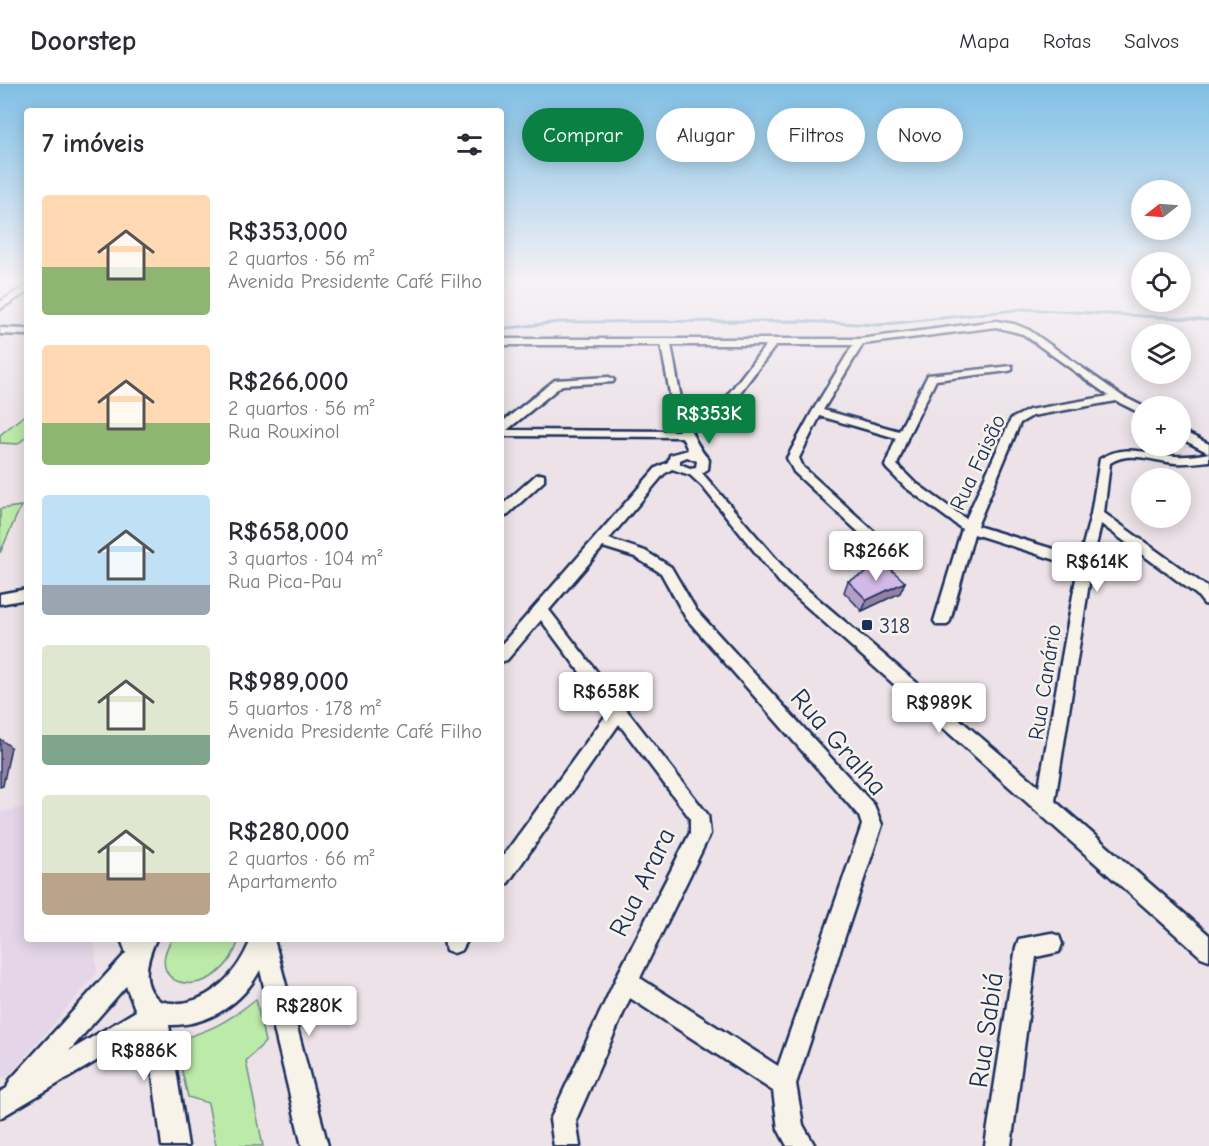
<!DOCTYPE html>
<html lang="pt">
<head>
<meta charset="utf-8">
<style>
  :root { --surface:#fff; --page:#f7f7f7; --text:#2b2b33; --muted:#7c7c81; --line:#e1e1e2; --accent:#0b8043 }
  body { margin:0; font-family:"Comic Neue",sans-serif; background:var(--page); color:var(--text); height:100vh; display:flex; flex-direction:column; font-size:22px; white-space:nowrap }
  * { box-sizing:border-box; margin:0 }
  p { font-size:20px; color:var(--muted) }
  .icon { flex:none; width:33px; height:33px; fill:none; stroke:currentColor; stroke-width:2; stroke-linecap:round; stroke-linejoin:round }
  .map { position:relative; flex:1; overflow:hidden }
  .side { position:absolute; left:24px; top:24px; width:480px; height:834px; display:flex; flex-direction:column; background:var(--surface); border-radius:6px; box-shadow:0 3px 15px #0003 }
  .side>* { flex:none }
  .top-card { position:absolute; left:522px; top:24px; width:570px; height:54px; display:flex; gap:12px }
  .needle { width:39px; rotate:253deg }
  .controls { position:absolute; left:1131px; top:96px; display:grid; gap:12px }
  .controls a { display:grid; place-items:center; width:60px; height:60px; border-radius:50%; background:var(--surface); box-shadow:0 3px 15px #0003; font-size:30px }
  .price { position:absolute; translate:-50% -51px; padding:0 14px; border-radius:6px; background:#fff; color:#222; font-size:20px; line-height:39px; filter:drop-shadow(0 2px 3px #0008) }
  .price::after { content:''; position:absolute; left:50%; top:36px; width:18px; height:14px; margin-left:-9px; background:inherit; clip-path:polygon(0 0,100% 0,50% 100%) }
  .price.current { background:var(--accent); color:#fff }
  ul { padding:0; list-style:none }
  li { display:flex; align-items:center; gap:18px; height:150px; padding:0 18px }
  li span { display:grid; place-items:center; flex:none; width:168px; height:120px; border-radius:6px; color:#555 }
  li>.icon { margin-inline-start:auto }
  span .icon { width:72px; height:72px; fill:#fffc; stroke-width:1 }
  li b { font-size:26px }
  h2 { display:flex; justify-content:space-between; align-items:center; height:72px; padding:0 18px; font-size:26px }
  .chip { padding:0 21px; border-radius:27px; background:var(--surface); box-shadow:0 3px 15px #0003; font-size:21px; line-height:54px }
  .chip.current { background:var(--accent); color:#fff }
  header { display:flex; align-items:center; gap:36px; box-sizing:border-box; height:84px; padding:0 30px; background:var(--surface); border-bottom:2px solid var(--line) }
  header strong { font-size:28px }
  nav { display:flex; gap:33px; margin-inline-start:auto; font-size:21px }
  .map>svg:first-child { display:block }
</style>
</head>
<body>
<header>
<strong>Doorstep</strong>
<nav><a>Mapa</a><a>Rotas</a><a>Salvos</a></nav>
</header>
<div class="map">
<svg width="1209" height="1062" viewBox="0 0 1209 1062">
  <rect width="100%" height="100%" fill="#ece2e8"/>
  <filter id="ink" filterUnits="userSpaceOnUse"><feTurbulence type="fractalNoise" baseFrequency=".0167" numOctaves="2"/><feDisplacementMap in="SourceGraphic" scale="12" xChannelSelector="R" yChannelSelector="G"/><feConvolveMatrix kernelMatrix="1 2 1 2 8 2 1 2 1" color-interpolation-filters="sRGB"/></filter>
  <g filter="url(#ink)">
    <path fill="#e4d6e8" d="M27,722V855H94L97,889L10,991L0,996V729Z"/>
    <path fill="#bceaa9" stroke="#6c8c84" stroke-width="1.5" d="M27,329V352L18,360L0,359V351Z
      M21,422L0,469V425Z
      M172,855H239C221,920 139,908 172,855Z
      M256,915L265,958L246,977L263,1062H216L208,1019L188,1013L175,957C212,946 226,939 256,915Z"/>
    <g fill="none" stroke-linecap="round" stroke-linejoin="round">
      <path stroke="#598fad" stroke-width="3" d="M501,245L559,238L799,237L878,241L1024,225L1209,236"/>
      <defs>
        <path id="street" d="M27,201V208L0,225V218Z
          M996,237L1014,240L1029,246L1122,312L1142,322V330L1116,317L1032,332L1020,339L977,442L1080,473L1091,430L1100,375C1124,359 1148,370 1175,372C1186,373 1198,371 1209,369V377C1198,378 1187,380 1175,379C1153,377 1130,366 1110,379L1104,429L1207,503L1209,521L1204,520L1197,511L1101,440L1092,480L1055,717L1209,851V876L1201,873L780,499L702,402L690,391L672,385L664,390L609,455L645,467L671,483L696,526L874,721L882,741L796,1000L803,1041L815,1062H787L778,1045L773,1007L630,914L576,1036L580,1062H554L550,1036L618,890L690,749V734L619,640L508,799L501,802V775L609,627L541,536L507,576L501,578V561L656,384L668,378L670,371L688,366L682,353L501,352V339L555,296L609,293L614,296L613,298L562,301L507,346L679,347L671,315L661,261H501V255H860ZM996,243L1023,250L1109,312L1029,326L1011,335L966,435L913,397L897,381L908,352L936,296L1008,287L1012,286V282L928,291L899,347L823,326L863,260ZM671,261H766L726,313L731,316L735,315L776,261H853L812,328L787,374L794,388L880,468L885,470L892,465L890,462L803,383L799,374L820,332L896,354L885,382L887,385L905,403L962,445L934,537L937,541H947L950,537L974,450L1078,483L1039,703L790,491L702,389L708,385L709,376C682,346 679,300 671,261ZM687,373L697,377L696,383L690,384L680,380V376ZM603,463L635,473L661,489L686,534L859,732L862,741L778,982L640,894L710,750L708,731L549,526Z
          M0,244L27,245V251L0,250Z
          M1180,346L1209,360V369L1180,354Z
          M540,390L544,391V397L506,432L501,433V422L536,391Z
          M27,505V515L0,520V510Z
          M1051,849L1059,852L1062,860L1059,868L1036,873L1011,1062H985L1016,863L1019,855Z
          M121,855H156C147,876 139,900 160,917C202,929 238,891 251,855H274L328,1062H302L260,886C242,920 208,942 169,941L188,1062H162L147,947L0,1034V1008L7,1004L10,996L126,869ZM126,902L136,927L69,967Z
          M444,855H468L462,866L454,869L446,866Z"/>
      </defs>
      <use href="#street" stroke="#1b2f5e" stroke-width="5"/>
      <use href="#street" fill="#f7f3e8" fill-rule="evenodd"/>
    </g>
    <path fill="#b59fc7" stroke="#1b2f5e" stroke-width="1.5" d="M848,497L905,498L900,509L862,527L844,508Z"/>
    <path fill="#9482a2" stroke="#1b2f5e" stroke-width="1.5" d="M905,498L900,509L862,527L867,516Z
      M0,655L11,663L3,702L0,703Z"/>
    <path fill="#d3b9e7" stroke="#1b2f5e" stroke-width="1.5" d="M885,480L905,498L867,516L848,497Z"/>
  </g>
  <linearGradient id="sky" x2="0" y2="1"><stop stop-color="#7fbfe5"/><stop offset="0.57" stop-color="#f6f2f5"/><stop offset="1" stop-color="#f6f2f5" stop-opacity="0"/></linearGradient>
  <rect width="1209" height="345" fill="url(#sky)"/>
  <rect fill="#1b2f5e" stroke="#f7f3e8" stroke-width="2" x="861" y="535" width="12" height="12" rx="3"/>
  <g text-anchor="middle" stroke-width="5" stroke-linejoin="round" paint-order="stroke">
    <g font-size="22" fill="#1b2f5e" stroke="#f7f3e8">
      <text transform="translate(977 378) rotate(-65)" y="8">Rua Faisão</text>
      <text transform="translate(1044 598) rotate(-81)" y="8">Rua Canário</text>
    </g>
    <g font-size="22" fill="#1b2f5e" stroke="#f7f3e8" text-anchor="start">
      <text x="879" y="549">318</text>
    </g>
    <g font-size="27" fill="#1b2f5e" stroke="#f7f3e8">
      <text transform="translate(839 658) rotate(49)" y="9">Rua Gralha</text>
      <text transform="translate(642 798) rotate(-64)" y="9">Rua Arara</text>
      <text transform="translate(986 946) rotate(-82)" y="9">Rua Sabiá</text>
    </g>
  </g>
</svg>
<div class="controls">
<a><svg class="needle" viewBox="-14 -14 28 28"><path d="M0-13l5 13h-10z" fill="#e53935"/><path d="M0 13l5-13h-10z" fill="#7c7c81"/></svg></a>
<a><svg class="icon" aria-label="locate" viewBox="0 0 24 24"><circle cx="12" cy="12" r="6"/><path d="M12 2v4M12 18v4M2 12h4M18 12h4"/></svg></a>
<a><svg class="icon" aria-label="layers" viewBox="0 0 24 24"><path d="M12 4l9 5-9 5-9-5zM3 14l9 5 9-5"/></svg></a>
<a>+</a>
<a>−</a>
</div>
<b class="price current" style="left:709px;top:361px">R$353K</b>
<b class="price" style="left:876px;top:498px">R$266K</b>
<b class="price" style="left:1097px;top:509px">R$614K</b>
<b class="price" style="left:606px;top:639px">R$658K</b>
<b class="price" style="left:939px;top:650px">R$989K</b>
<b class="price" style="left:309px;top:953px">R$280K</b>
<b class="price" style="left:144px;top:998px">R$886K</b>
<div class="top-card">
<a class="chip current">Comprar</a>
<a class="chip">Alugar</a>
<a class="chip">Filtros</a>
<a class="chip">Novo</a>
</div>
<section class="side">
<h2>7 imóveis<svg class="icon" aria-label="filters" viewBox="0 0 24 24"><path d="M4 7h16M4 17h16"/><circle cx="9" cy="7" r="2"/><circle cx="15" cy="17" r="2"/></svg></h2>
<ul>
<li><span style="background:linear-gradient(#ffd9b3 60%,#8fb573 0)"><svg class="icon" aria-label="home" viewBox="0 0 24 24"><path d="M3 11l9-7 9 7M6 9v11h12V9"/></svg></span><div><b>R$353,000</b><p>2 quartos · 56 m²</p><p>Avenida Presidente Café Filho</p></div></li>
<li><span style="background:linear-gradient(#ffd9b3 65%,#8fb573 0)"><svg class="icon" aria-label="home" viewBox="0 0 24 24"><path d="M3 11l9-7 9 7M6 9v11h12V9"/></svg></span><div><b>R$266,000</b><p>2 quartos · 56 m²</p><p>Rua Rouxinol</p></div></li>
<li><span style="background:linear-gradient(#bfe0f5 75%,#9aa5b1 0)"><svg class="icon" aria-label="home" viewBox="0 0 24 24"><path d="M3 11l9-7 9 7M6 9v11h12V9"/></svg></span><div><b>R$658,000</b><p>3 quartos · 104 m²</p><p>Rua Pica-Pau</p></div></li>
<li><span style="background:linear-gradient(#dfe7d0 75%,#7fa58c 0)"><svg class="icon" aria-label="home" viewBox="0 0 24 24"><path d="M3 11l9-7 9 7M6 9v11h12V9"/></svg></span><div><b>R$989,000</b><p>5 quartos · 178 m²</p><p>Avenida Presidente Café Filho</p></div></li>
<li><span style="background:linear-gradient(#dfe7d0 65%,#b9a48a 0)"><svg class="icon" aria-label="home" viewBox="0 0 24 24"><path d="M3 11l9-7 9 7M6 9v11h12V9"/></svg></span><div><b>R$280,000</b><p>2 quartos · 66 m²</p><p>Apartamento</p></div></li>
</ul>
</section>
</div>
</body>
</html>
